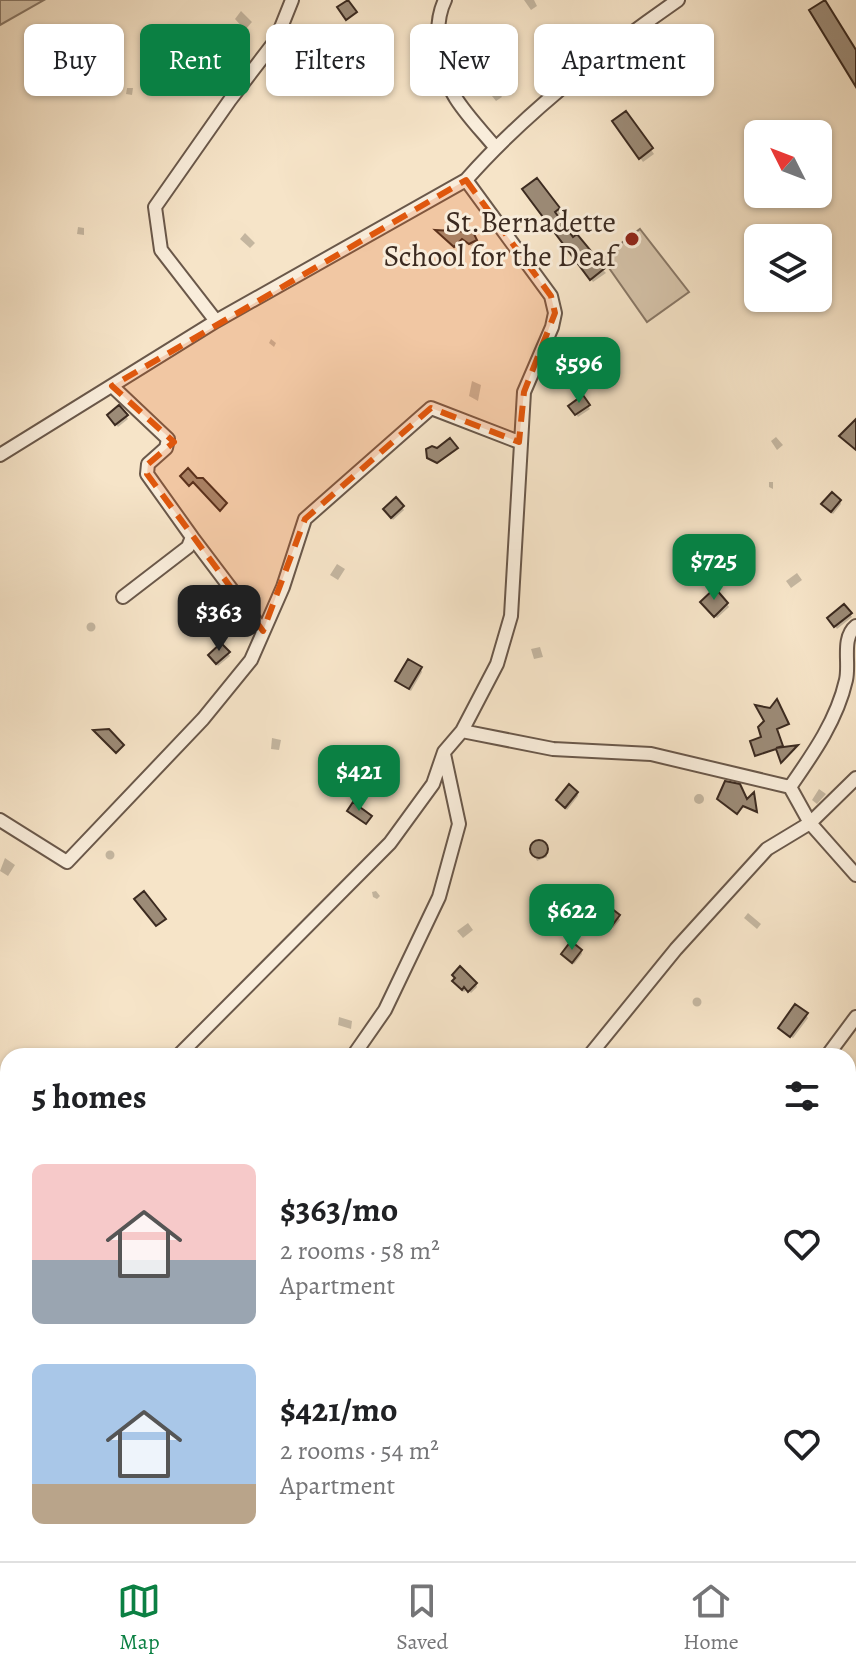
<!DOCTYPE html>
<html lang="en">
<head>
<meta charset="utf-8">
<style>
  :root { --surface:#fff; --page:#f2f2f2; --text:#202124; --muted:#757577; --line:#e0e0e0; --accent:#0b8043 }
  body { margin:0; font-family:Alegreya,serif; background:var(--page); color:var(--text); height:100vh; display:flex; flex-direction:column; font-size:30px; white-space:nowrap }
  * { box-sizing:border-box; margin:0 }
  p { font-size:26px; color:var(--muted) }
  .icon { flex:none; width:44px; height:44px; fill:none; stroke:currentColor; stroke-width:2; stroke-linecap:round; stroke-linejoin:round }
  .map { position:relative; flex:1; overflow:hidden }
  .drawer { position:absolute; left:0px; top:1048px; width:856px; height:514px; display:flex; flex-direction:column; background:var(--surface); border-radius:24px 24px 0 0; box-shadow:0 2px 6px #0004 }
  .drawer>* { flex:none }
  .banner { position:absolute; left:24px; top:24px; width:808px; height:72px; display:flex; gap:16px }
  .needle { width:52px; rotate:312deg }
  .buttons { position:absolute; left:744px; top:120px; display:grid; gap:16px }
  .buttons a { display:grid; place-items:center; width:88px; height:88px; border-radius:12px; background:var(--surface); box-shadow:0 2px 6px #0004; font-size:40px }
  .price { position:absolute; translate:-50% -68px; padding:0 18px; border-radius:16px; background:var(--accent); color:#fff; font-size:26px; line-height:52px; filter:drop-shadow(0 2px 4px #0008) }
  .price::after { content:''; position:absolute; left:50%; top:48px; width:24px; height:18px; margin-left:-12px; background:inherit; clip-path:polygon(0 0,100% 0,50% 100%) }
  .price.current { background:#222; color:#fff }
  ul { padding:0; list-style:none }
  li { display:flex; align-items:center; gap:24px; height:200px; padding:0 32px }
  li span { display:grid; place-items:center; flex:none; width:224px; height:160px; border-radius:12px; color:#555 }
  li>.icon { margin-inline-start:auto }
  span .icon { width:96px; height:96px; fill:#fffc; stroke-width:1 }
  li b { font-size:34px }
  h2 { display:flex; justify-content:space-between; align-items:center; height:96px; padding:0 32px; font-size:34px }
  .tag { padding:0 28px; border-radius:12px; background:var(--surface); box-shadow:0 2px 6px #0004; font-size:28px; line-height:72px }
  .tag.current { background:var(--accent); color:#fff }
  .tab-bar { display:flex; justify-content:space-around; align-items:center; height:112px; border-top:2px solid var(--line); background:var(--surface); font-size:22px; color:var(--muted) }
  .tab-bar a { display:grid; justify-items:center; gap:4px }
  .tab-bar .current { color:var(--accent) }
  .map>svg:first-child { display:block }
</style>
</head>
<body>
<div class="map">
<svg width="856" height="1561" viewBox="0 0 856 1561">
  <rect width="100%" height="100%" fill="#f6e4c8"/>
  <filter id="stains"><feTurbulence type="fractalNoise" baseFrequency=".0025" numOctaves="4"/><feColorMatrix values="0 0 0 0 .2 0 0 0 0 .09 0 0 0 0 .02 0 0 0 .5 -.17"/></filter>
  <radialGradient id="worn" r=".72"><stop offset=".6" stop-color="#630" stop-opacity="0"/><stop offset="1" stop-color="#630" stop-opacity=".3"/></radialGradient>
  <path fill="#d6c4ab" stroke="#876" stroke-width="2" d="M0,0H44L0,25Z
    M640,229L689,292L647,322L602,258Z"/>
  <path fill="#0003" d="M524,0H534L537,6L531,10Z
    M241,11L252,22L245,30L235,19Z
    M376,34L383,44L363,57L356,46Z
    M494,86L502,97L496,101L488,91Z
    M127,88H133L132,95L126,94Z
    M626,113L654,154L643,162L618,126Z
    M536,181L559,209L561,213L556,217L573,240L606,273L593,282L527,194Z
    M78,227L84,228V235L77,234Z
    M439,232L475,238V245L471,246L463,240L456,248Z
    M245,233L255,243L250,248L240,239Z
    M271,339L276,343L274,347L269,343Z
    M472,381L481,385L478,401L469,396Z
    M582,398L590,409L578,417L571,406Z
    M126,416L128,419L118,427L111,418Z
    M776,437L783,445L777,450L771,441Z
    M769,482H773V489L769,487Z
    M396,500L404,510L393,520L387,513Z
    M840,501L841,504L833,514L825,507Z
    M337,564L345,569L338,580L330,575Z
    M797,573L802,580L791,588L786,581Z
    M727,604L729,607L717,618L704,605Z
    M850,614L852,617L837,629L831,621Z
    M86.5 627a4.5 4.5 0 1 1 9 0a4.5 4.5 0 1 1-9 0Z
    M540,647L543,657L534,659L531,649Z
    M228,653L230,656L218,666L212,659Z
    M421,669L422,672L411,691L399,684L397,681Z
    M272,738L281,740L279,750L271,749Z
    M373.5 773a4.5 4.5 0 1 1 9 0a4.5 4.5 0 1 1-9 0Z
    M819,789L826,794L817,804L812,800Z
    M577,793L578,796L567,810L560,803Z
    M694 799a5 5 0 1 1 10 0a5 5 0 1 1-10 0Z
    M538,843L544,845L547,857L537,861L532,849Z
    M105.5 855a4.5 4.5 0 1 1 9 0a4.5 4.5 0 1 1-9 0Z
    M5,858L15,865L8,876L0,871Z
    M376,891L380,896L377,899L373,897L372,892Z
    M748,913L761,924L757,929L744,918Z
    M618,917L620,920L613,928L602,920Z
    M468,923L473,930L463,938L457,931Z
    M581,951L582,954L574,964L565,957Z
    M456,984H476L477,987L471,993L467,989L464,992Z
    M692.5 1002a4.5 4.5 0 1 1 9 0a4.5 4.5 0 1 1-9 0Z
    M806,1015L808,1018L793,1038L782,1031Z
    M339,1017L352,1021L351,1029L338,1025Z"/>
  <path fill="#9c8b77" stroke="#3b2a20" stroke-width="2" d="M348,0L357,12L346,20L337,7Z
    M825,0L856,50V87L809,10Z
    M377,31L383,40L360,56L353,46Z
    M626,111L653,148L639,159L612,121Z
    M537,178L560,208L555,212L573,237L577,234L605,268L590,280L522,189Z
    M435,230L473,232L477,240L469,244L462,239L454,247Z
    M583,395L590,405L575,415L568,406Z
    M119,405L128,415L115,425L107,415Z
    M856,419V450L839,436Z
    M450,438L458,448L437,463L427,458L426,449L432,446L437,448Z
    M188,468L197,478H203L227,503L220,511L193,482L189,486L180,476Z
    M832,492L841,500L831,512L821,504Z
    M396,497L404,506L391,518L383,509Z
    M715,588L728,603L714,617L700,602Z
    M844,604L852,613L834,627L827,618Z
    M221,643L230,652L216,664L208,655Z
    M408,659L422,667L409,689L395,681Z
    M777,699L789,724L777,729L783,746L776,748L798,745L781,763L776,749L755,756L750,741L761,737L758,727L764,721L755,705L770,708Z
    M109,729L124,745L116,753L93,730Z
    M725,781L740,784L747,799L754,792L757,812L743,806L737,814L717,799Z
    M569,784L578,792L565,808L556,800Z
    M353,802L372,816L366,824L347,811Z
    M530 849a9 9 0 1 1 18 0a9 9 0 1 1-18 0Z
    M144,891L166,919L156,926L134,899Z
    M607,905L620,915L611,927L598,917Z
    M571,941L582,950L572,963L561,954Z
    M460,966L477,983L468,992L464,987L462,990L452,981L455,978L452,975Z
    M795,1004L808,1013L790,1037L778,1028Z"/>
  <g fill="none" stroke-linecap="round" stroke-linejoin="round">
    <defs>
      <path id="street" d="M445,0C432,26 439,73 455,97C466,115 482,131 495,147
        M216,321L161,250L155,207L230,100L276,40L292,0
        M112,386L168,439L166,448L148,464L147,474L192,537L188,547L123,597
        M0,455L216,321L466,180C524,114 606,50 678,0
        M192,537L263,631
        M462,731L553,749L651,754L790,787L810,823L856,875
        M790,787C813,754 837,720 846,680C850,663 841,638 856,626
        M0,820L67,862L203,719L251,660L283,587L305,519L431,408L519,442
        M178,1056L390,843L433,784L444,752L462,731L497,664L511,616L524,392L552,327L555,313L551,296L466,180
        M353,1056L385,1010L439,897L459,824L444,754
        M589,1056L676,949L767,849L810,823L856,778
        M827,1056L856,1017
        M848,1226L856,1222
        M0,1241L8,1232
        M0,1541L8,1533
        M848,1542L856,1547
        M238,1554L240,1561
        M448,1561L454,1554"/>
    </defs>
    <use href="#street" stroke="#6a584a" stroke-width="16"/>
    <use href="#street" stroke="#f9eddb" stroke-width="12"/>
  </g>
  <path fill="#df570d" fill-opacity="0.2" stroke="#df570d" stroke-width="6" stroke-dasharray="16 10" stroke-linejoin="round" d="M466,180L551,296L555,313L524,392L519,442L431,408L305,519L263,631L147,474L148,464L174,442L112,386Z"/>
  <circle fill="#8f2418" stroke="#f9eddb" stroke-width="3" cx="632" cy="239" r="8"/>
  <g text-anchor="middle" stroke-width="6" stroke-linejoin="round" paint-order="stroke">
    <g font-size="30" fill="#3b2a20" stroke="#f9eddb" text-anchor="end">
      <text x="616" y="232">St.Bernadette<tspan x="616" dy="34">School for the Deaf</tspan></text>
    </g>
  </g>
  <rect width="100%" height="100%" filter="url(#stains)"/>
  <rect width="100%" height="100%" fill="url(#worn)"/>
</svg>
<div class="buttons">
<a><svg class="needle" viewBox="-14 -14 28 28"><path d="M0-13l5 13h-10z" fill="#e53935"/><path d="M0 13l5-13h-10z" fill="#757577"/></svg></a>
<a><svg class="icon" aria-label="layers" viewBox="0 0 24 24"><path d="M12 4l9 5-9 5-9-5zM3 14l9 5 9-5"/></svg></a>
</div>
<b class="price" style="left:579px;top:405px">$596</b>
<b class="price" style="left:714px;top:602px">$725</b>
<b class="price current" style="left:219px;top:653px">$363</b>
<b class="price" style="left:359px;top:813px">$421</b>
<b class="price" style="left:572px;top:952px">$622</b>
<div class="banner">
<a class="tag">Buy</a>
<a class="tag current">Rent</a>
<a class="tag">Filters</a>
<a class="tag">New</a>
<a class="tag">Apartment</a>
</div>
<section class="drawer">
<h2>5 homes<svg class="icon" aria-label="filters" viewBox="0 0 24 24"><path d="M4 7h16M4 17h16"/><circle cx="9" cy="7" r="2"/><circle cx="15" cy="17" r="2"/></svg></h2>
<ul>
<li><span style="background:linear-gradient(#f6c9c9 60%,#9aa5b1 0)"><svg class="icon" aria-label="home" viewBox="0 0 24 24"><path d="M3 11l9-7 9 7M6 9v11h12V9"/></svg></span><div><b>$363/mo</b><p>2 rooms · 58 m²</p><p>Apartment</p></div><svg class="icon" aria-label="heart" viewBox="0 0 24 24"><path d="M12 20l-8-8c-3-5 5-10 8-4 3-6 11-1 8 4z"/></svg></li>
<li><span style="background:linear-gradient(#a9c7e8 75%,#b9a48a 0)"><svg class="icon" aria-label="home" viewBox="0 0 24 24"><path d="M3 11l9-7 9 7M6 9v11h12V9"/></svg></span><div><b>$421/mo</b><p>2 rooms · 54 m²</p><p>Apartment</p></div><svg class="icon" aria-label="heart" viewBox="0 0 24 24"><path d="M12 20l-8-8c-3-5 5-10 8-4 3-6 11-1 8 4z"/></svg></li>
</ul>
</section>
</div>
<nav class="tab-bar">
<a class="current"><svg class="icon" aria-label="map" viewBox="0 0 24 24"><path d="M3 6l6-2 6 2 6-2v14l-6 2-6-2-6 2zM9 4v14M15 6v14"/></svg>Map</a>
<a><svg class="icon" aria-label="saved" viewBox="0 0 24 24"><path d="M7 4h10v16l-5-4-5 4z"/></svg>Saved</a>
<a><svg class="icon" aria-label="home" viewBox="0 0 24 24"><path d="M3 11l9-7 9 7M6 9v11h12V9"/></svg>Home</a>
</nav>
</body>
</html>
